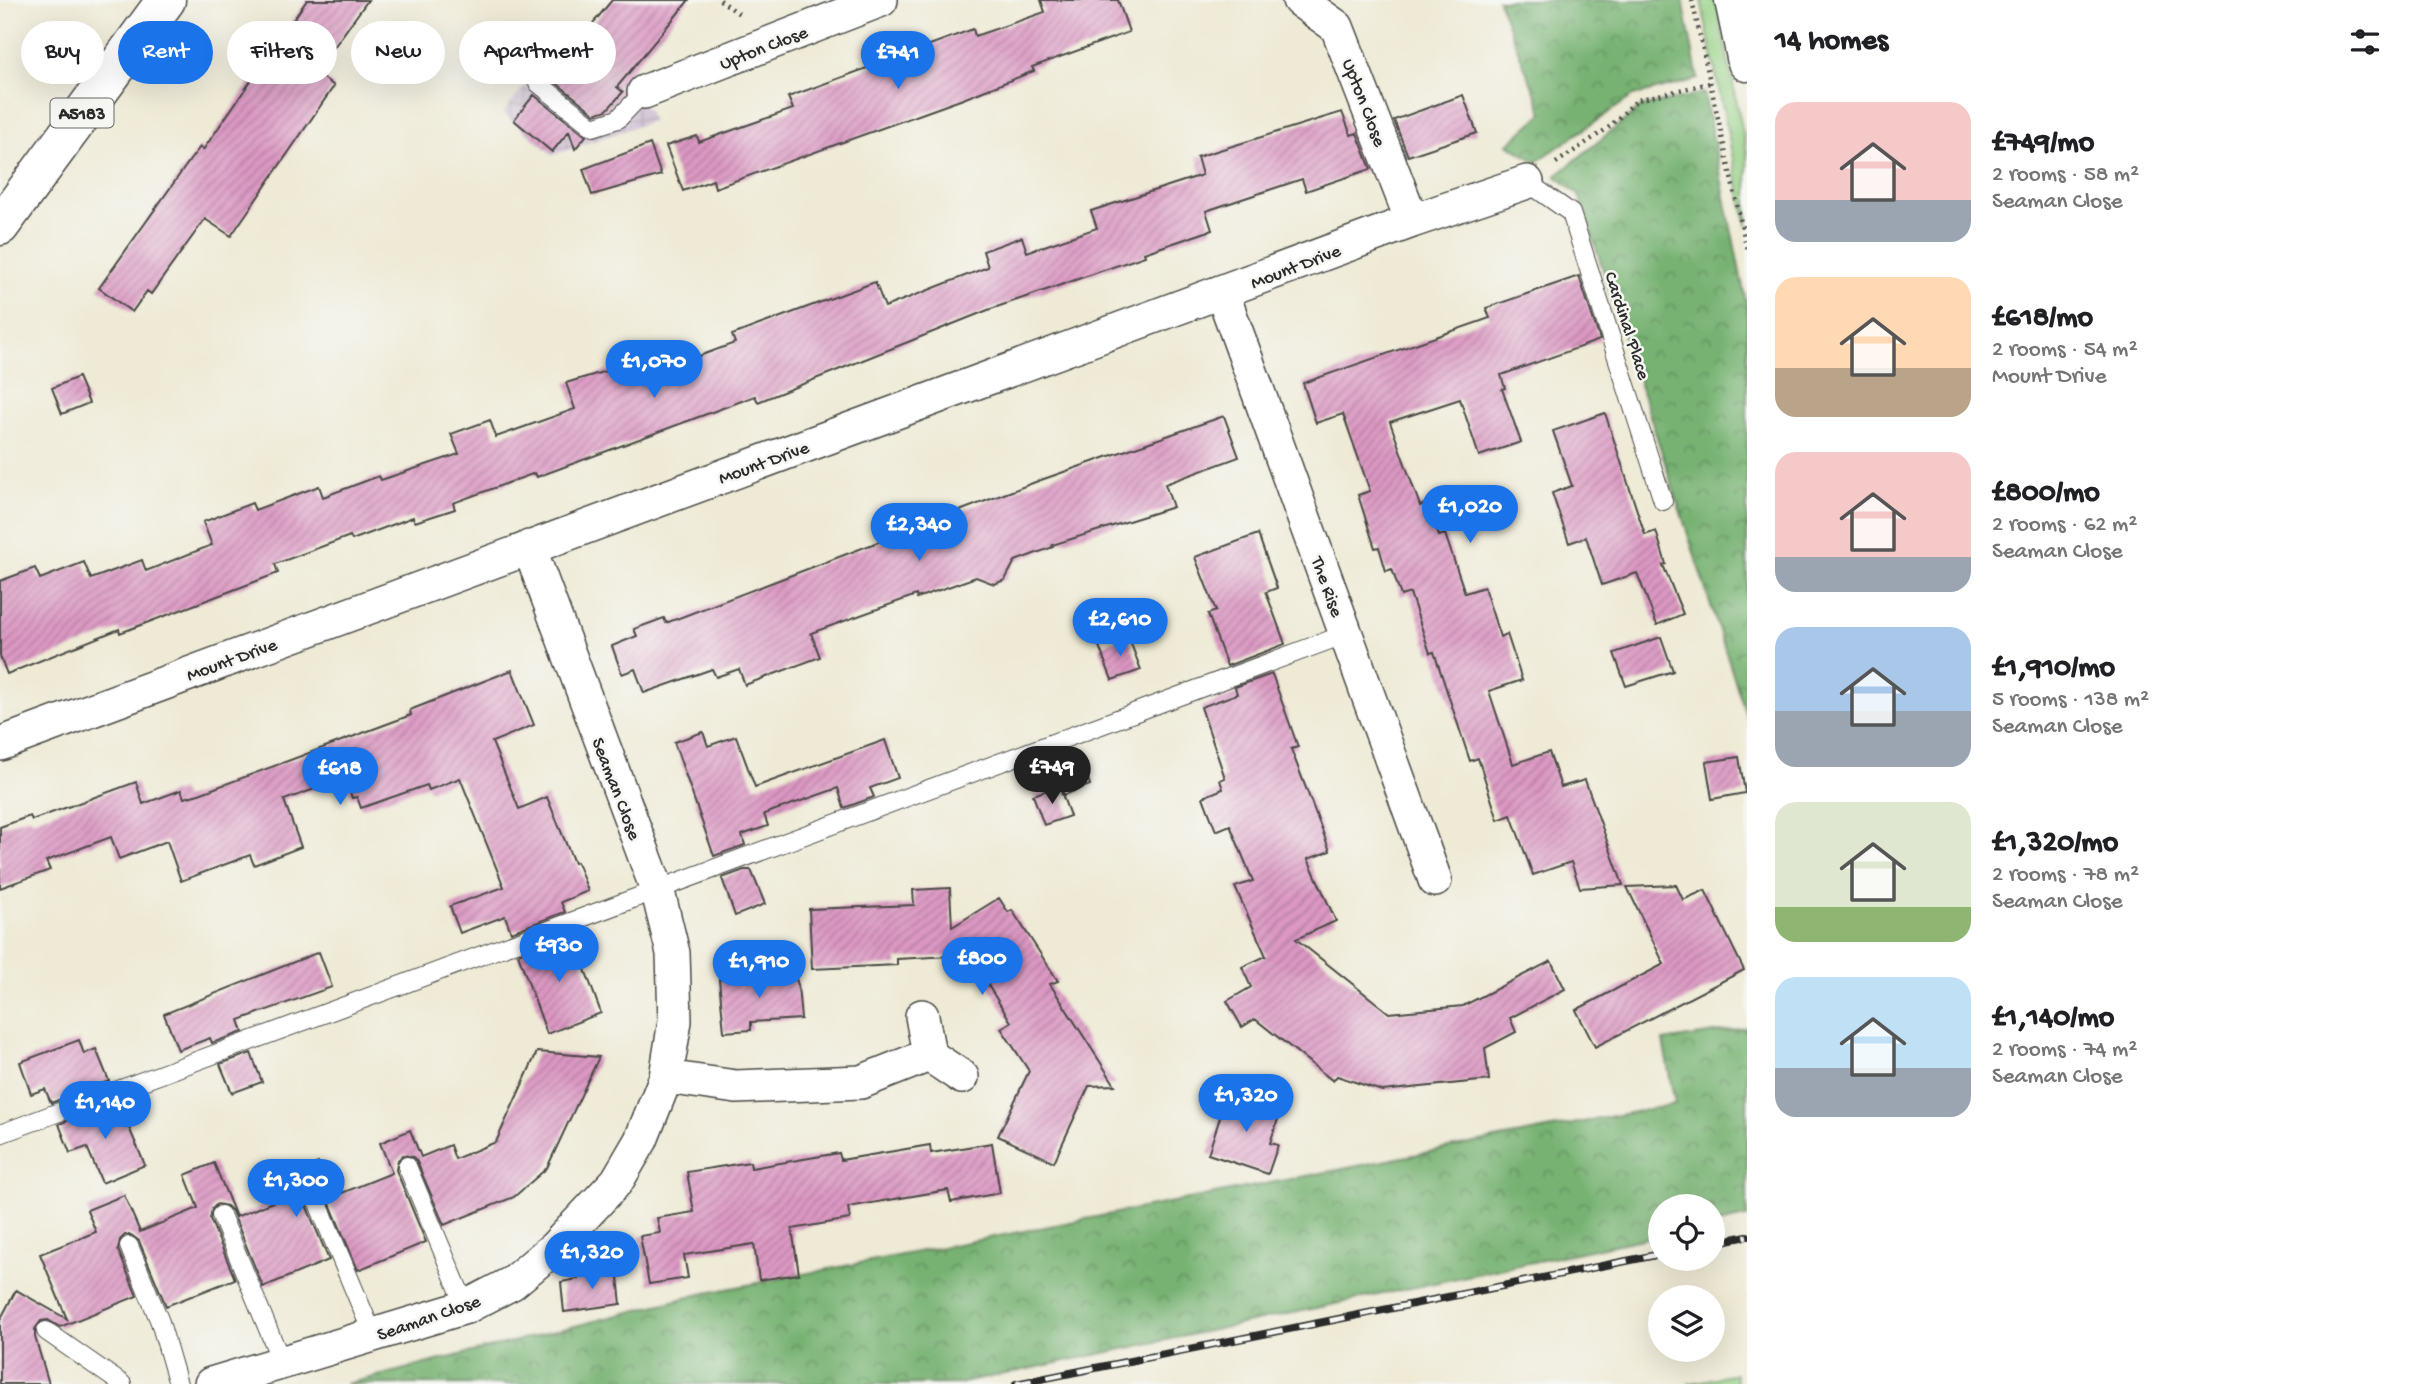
<!DOCTYPE html>
<html lang="en">
<head>
<meta charset="utf-8">
<style>
  :root { --surface:#fff; --page:#f2f2f2; --text:#202124; --muted:#757577; --accent:#1a73e8 }
  body { margin:0; font-family:"Gochi Hand",sans-serif; background:var(--page); color:var(--text); height:100vh; display:flex; flex-direction:column; font-size:26px; white-space:nowrap }
  * { box-sizing:border-box; margin:0 }
  p { font-size:23px; color:var(--muted) }
  .icon { flex:none; width:38px; height:38px; fill:none; stroke:currentColor; stroke-width:2; stroke-linecap:round; stroke-linejoin:round }
  .map { position:relative; flex:1; overflow:hidden }
  .side { display:flex; flex-direction:column; background:var(--surface); width:665px }
  .side>* { flex:none }
  .top-card { position:absolute; left:21px; top:21px; width:665px; height:63px; display:flex; gap:14px }
  .controls { position:absolute; left:1648px; top:1194px; display:grid; gap:14px }
  .controls a { display:grid; place-items:center; width:77px; height:77px; border-radius:50%; background:var(--surface); box-shadow:0 7px 28px #0002; font-size:35px }
  .price { position:absolute; translate:-50% -60px; padding:0 16px; border-radius:24px; background:var(--accent); color:#fff; font-size:23px; line-height:46px; filter:drop-shadow(0 2px 4px #0008) }
  .price::after { content:''; position:absolute; left:50%; top:42px; width:21px; height:16px; margin-left:-10px; background:inherit; clip-path:polygon(0 0,100% 0,50% 100%) }
  .price.current { background:#222; color:#fff }
  ul { padding:0; list-style:none }
  li { display:flex; align-items:center; gap:21px; height:175px; padding:0 28px }
  li span { display:grid; place-items:center; flex:none; width:196px; height:140px; border-radius:21px; color:#555 }
  li>.icon { margin-inline-start:auto }
  span .icon { width:84px; height:84px; fill:#fffc; stroke-width:1 }
  li b { font-size:30px }
  h2 { display:flex; justify-content:space-between; align-items:center; height:84px; padding:0 28px; font-size:30px }
  .tag { padding:0 24px; border-radius:32px; background:var(--surface); box-shadow:0 7px 28px #0002; font-size:24px; line-height:63px }
  .tag.current { background:var(--accent); color:#fff }
  main { display:flex; flex:1; min-height:0 }
  .map>svg:first-child { display:block }
</style>
</head>
<body>
<main>
<div class="map">
<svg width="1747" height="1384" viewBox="0 0 1747 1384">
  <defs>
    <pattern id="industrial-grid" width="8" height="8" patternUnits="userSpaceOnUse" patternTransform="scale(1.75)"><rect width="8" height="8" fill="#cdbed2"/><path d="M0 4h8M4 0v8" fill="none" stroke="#b0a3b4"/></pattern>
    <pattern id="forest-crowns" width="20" height="18" patternUnits="userSpaceOnUse" patternTransform="scale(1.75)"><rect width="20" height="18" fill="#77b272"/><path d="M2 6a3 3 0 1 1 6 0M12 15a3 3 0 1 1 6 0" fill="none" stroke="#62915e"/></pattern>
    <pattern id="building-hatch" width="6" height="6" patternUnits="userSpaceOnUse" patternTransform="scale(1.75)"><rect width="6" height="6" fill="#dc98c3"/><path d="M-1 1l2-2M0 6l6-6M5 7l2-2" fill="none" stroke="#b37c9f"/></pattern>
  </defs>
  <rect width="100%" height="100%" fill="#f6f6f2"/>
  <filter id="ink" filterUnits="userSpaceOnUse"><feTurbulence type="fractalNoise" baseFrequency=".0143" numOctaves="2"/><feDisplacementMap in="SourceGraphic" scale="14" xChannelSelector="R" yChannelSelector="G"/><feConvolveMatrix kernelMatrix="1 2 1 2 8 2 1 2 1" color-interpolation-filters="sRGB"/></filter>
  <filter id="wash" filterUnits="userSpaceOnUse"><feTurbulence type="fractalNoise" baseFrequency=".00686" numOctaves="4" result="noise"/><feDisplacementMap in="SourceGraphic" scale="28" xChannelSelector="R" yChannelSelector="G"/><feGaussianBlur stdDeviation="1.57" result="paint"/><feColorMatrix in="noise" values="0 0 0 0 0 0 0 0 0 0 0 0 0 0 0 0 0 1.4 0 .05"/><feComposite in="paint" operator="in"/></filter>
  <g filter="url(#wash)">
    <rect width="100%" height="100%" fill="#eeead5"/>
    <path fill="url(#industrial-grid)" d="M562,40L648,110L652,121L553,155L503,113Z"/>
    <path fill="#94d084" stroke="#607e58" stroke-width="2" d="M1701,0H1716L1747,153V228Z
      M1735,1374L1737,1384H1688Z"/>
    <path fill="url(#forest-crowns)" stroke="#516e4e" stroke-width="2" d="M1498,0H1683L1698,79L1633,96L1536,162L1508,144L1543,113Z
      M1704,93L1747,307V718L1579,195L1556,176L1641,107Z
      M1747,1028V1217L1713,1224V1206H1661V1235L958,1384H346L701,1294L1675,1104L1663,1041Z"/>
    <g id="blocks">
      <path fill="url(#building-hatch)" d="M307,0H368L316,72L334,86L231,236L205,219L151,294L147,291L132,312L99,288L190,160L200,147L203,150Z
        M612,0H689L617,87L623,92L607,110L595,114L549,77Z
        M1041,0H1118L1129,32L1032,67L1034,71L963,99L715,188L713,180L683,191L666,146L697,136L699,142L793,109L788,97L973,29L975,36L1045,12Z
        M534,95L586,136L575,149L569,131L552,152L514,120Z
        M1463,95L1477,133L1408,156L1394,120Z
        M1342,112L1351,135L1357,133L1371,169L1306,191L1302,179L1206,211L1212,230L1144,253L1145,256L988,310L758,402L755,396L537,477L535,473L453,503L455,509L415,522L413,517L352,540L350,536L275,564L278,573L120,633L119,629L7,674L0,656V581L35,568L40,579L84,562L91,579L142,560L146,571L212,545L203,522L252,503L255,510L319,486L323,497L379,476L381,480L459,454L451,434L490,420L496,437L575,409L566,383L667,353L672,366L735,343L732,335L875,282L885,307L988,267L983,251L1022,237L1027,252L1097,228L1091,211L1202,175L1197,157Z
        M650,144L661,175L592,195L583,169Z
        M1579,276L1600,340L1501,375L1505,388L1502,389L1521,442L1479,456L1460,399L1390,422L1420,506L1428,503L1439,536L1445,534L1465,593L1484,587L1500,637L1507,634L1522,680L1489,691L1513,764L1549,752L1561,787L1585,780L1623,885L1580,888L1571,862L1533,875L1511,815L1498,820L1478,758L1470,761L1434,652L1430,653L1410,593L1401,596L1392,569L1386,571L1379,547L1375,548L1358,495L1370,491L1343,414L1316,423L1303,383L1490,318L1486,308Z
        M78,377L89,403L62,414L52,388Z
        M1605,413L1645,535L1656,531L1666,564L1663,565L1683,614L1657,625L1637,573L1602,585L1586,537L1569,543L1552,493L1572,486L1553,431Z
        M1224,416L1239,457L1165,484L1173,507L1052,545L1053,547L1015,561L1005,580L994,584L976,577L917,598L916,595L811,633L820,657L745,685L739,669L716,677L712,669L644,693L635,669L622,674L612,646L637,636L634,629L664,618L666,623L1038,481Z
        M1258,534L1277,588L1266,592L1285,644L1227,666L1208,614L1216,611L1195,557Z
        M1128,636L1141,670L1112,680L1099,646Z
        M1661,637L1673,671L1626,686L1614,653Z
        M512,670L534,725L492,742L519,809L547,797L574,863L577,862L588,891L561,902L565,912L511,932L505,916L460,933L450,906L504,887L460,778L429,790L427,785L361,808L357,797L352,798L345,778L284,800L301,847L254,865L250,855L181,881L167,841L119,859L111,837L46,861L50,870L0,888V827L30,816L32,820L136,782L143,804L181,790L184,798L199,794L411,715L410,710Z
        M1272,674L1298,747L1291,749L1330,851L1308,859L1336,921L1296,939L1389,1013L1463,1006L1551,961L1565,989L1510,1018L1516,1032L1485,1048L1489,1080L1382,1091L1337,1076L1333,1081L1255,1019L1242,1027L1227,1001L1251,987L1242,967L1266,956L1235,887L1253,881L1230,825L1216,831L1203,797L1223,789L1220,780L1225,778L1201,707L1237,694L1235,687Z
        M703,732L708,746L736,736L755,787L885,740L898,778L870,788L874,797L844,808L838,788L764,814L768,826L742,835L745,845L714,856L674,742Z
        M1079,753L1090,785L1064,795L1053,763Z
        M1739,757L1745,793L1712,799L1706,762Z
        M1059,786L1070,816L1044,825L1033,795Z
        M744,870H751L765,904L735,916L722,878Z
        M1676,885L1683,900L1705,890L1744,970L1595,1047L1576,1010L1664,964L1627,887Z
        M950,888L952,927L999,898L1008,912L1012,910L1058,981L1050,984L1115,1085L1089,1086L1054,1162L998,1136L1029,1071L1001,1028L1011,1022L969,955L897,959V965L812,969L809,909L914,905L913,890Z
        M572,934L601,1013L547,1034L518,954Z
        M319,952L332,987L239,1020L243,1032L212,1043L210,1038L178,1050L164,1014Z
        M794,973L798,985L801,1019L751,1022V1030L724,1032L719,979Z
        M79,1040L84,1054L96,1049L109,1081L51,1103L45,1089L31,1094L20,1062Z
        M537,1052L599,1057L547,1168L514,1197L444,1225L417,1162L413,1157L403,1155L398,1160L396,1170L426,1242L358,1270L327,1197L323,1192L313,1190L308,1195L306,1205L329,1260L263,1287L232,1211L227,1206L217,1204L212,1209L210,1219L235,1279L166,1306L139,1241L131,1235H125L120,1240L118,1250L137,1296L60,1327L48,1320L41,1321L35,1329V1337L49,1384H0V1320L16,1290L67,1319L40,1254L96,1232L87,1210L124,1195L140,1232L198,1208L185,1175L214,1163L236,1217L297,1192L290,1175L318,1163L332,1197L392,1173L380,1143L410,1130L421,1157L450,1145L455,1159L496,1142Z
        M251,1053L262,1082L232,1093L220,1064Z
        M1228,1093L1281,1110L1270,1143L1278,1145L1268,1174L1208,1154Z
        M118,1102L145,1165L102,1183L87,1147L70,1153L59,1124Z
        M992,1143L1000,1193L951,1202L948,1190L848,1207L850,1219L792,1229L799,1274L759,1280L754,1244L684,1255L688,1278L649,1284L640,1236L660,1233L657,1218L694,1212L687,1172L750,1162L751,1168L839,1153L841,1160L930,1145L931,1153Z
        M617,1268L621,1304L564,1312L561,1282L578,1279L577,1273Z"/>
    </g>
  </g>
  <g filter="url(#ink)">
    <use href="#blocks" fill-opacity="0" stroke="#484844" stroke-width="2"/>
    <g fill="none" stroke-linecap="round" stroke-linejoin="round">
      <defs>
        <path id="lane" d="M538,83L593,127L618,119L644,92
          M1527,182L1571,213L1663,501
          M0,1134L1346,634
          M407,1166L466,1307
          M317,1201L373,1335
          M221,1215L282,1363
          M129,1246L160,1322L178,1384
          M46,1331L122,1384"/>
        <path id="street" d="M1299,0L1337,27L1412,221
          M644,92L881,0
          M1222,292L1435,880
          M0,744L1412,221L1527,182
          M929,1055L962,1077
          M666,1077L736,1087L861,1082L929,1055L922,1016
          M211,1384L466,1307L512,1283L554,1248L617,1181L641,1140L666,1077L675,1021L673,953L658,892L529,547"/>
        <path id="primary" d="M0,226L166,0"/>
        <path id="highway" d="M1734,0L1747,62"/>
      </defs>
      <use href="#lane" stroke="#484844" stroke-width="20"/>
      <use href="#street" stroke="#484844" stroke-width="36"/>
      <use href="#primary" stroke="#484844" stroke-width="41"/>
      <use href="#highway" stroke="#484844" stroke-width="41"/>
      <path stroke="#484844" stroke-width="4.5" stroke-dasharray="2 5" stroke-linecap="butt" d="M720,0L742,16
        M1692,0L1747,250
        M1556,163L1608,128L1637,100L1710,83"/>
      <use href="#lane" stroke="#fff" stroke-width="18"/>
      <use href="#street" stroke="#fff" stroke-width="33"/>
      <use href="#primary" stroke="#fff" stroke-width="38"/>
      <use href="#highway" stroke="#fff" stroke-width="38"/>
      <defs>
        <path id="rail" d="M1713,1243L1747,1236
          M1016,1384L1661,1254"/>
      </defs>
      <use href="#rail" stroke="#2b2b2b" stroke-width="8"/>
      <use href="#rail" stroke="#f6f6f2" stroke-width="5" stroke-dasharray="16" stroke-linecap="butt"/>
    </g>
  </g>
  <g text-anchor="middle" stroke-width="5" stroke-linejoin="round" paint-order="stroke">
    <rect fill="#f6f6f2" stroke="#686867" stroke-width="2" x="50.5" y="98.5" width="63" height="29" rx="5"/>
    <g font-size="18" font-weight="bold" fill="#2b2b2b">
      <text x="82" y="119">A5183</text>
    </g>
    <g font-size="19" fill="#2b2b2b" stroke="#f6f6f2">
      <text transform="translate(763 46) rotate(-21)" y="7">Upton Close</text>
      <text transform="translate(1366 102) rotate(69)" y="7">Upton Close</text>
      <text transform="translate(1295 265) rotate(-21)" y="7">Mount Drive</text>
      <text transform="translate(1629 325) rotate(72)" y="7">Cardinal Place</text>
      <text transform="translate(763 461) rotate(-20)" y="7">Mount Drive</text>
      <text transform="translate(1329 586) rotate(70)" y="7">The Rise</text>
      <text transform="translate(231 658) rotate(-20)" y="7">Mount Drive</text>
      <text transform="translate(618 788) rotate(69)" y="7">Seaman Close</text>
      <text transform="translate(428 1316) rotate(-19)" y="7">Seaman Close</text>
    </g>
  </g>
</svg>
<div class="controls">
<a><svg class="icon" aria-label="locate" viewBox="0 0 24 24"><circle cx="12" cy="12" r="6"/><path d="M12 2v4M12 18v4M2 12h4M18 12h4"/></svg></a>
<a><svg class="icon" aria-label="layers" viewBox="0 0 24 24"><path d="M12 4l9 5-9 5-9-5zM3 14l9 5 9-5"/></svg></a>
</div>
<b class="price" style="left:898px;top:91px">£741</b>
<b class="price" style="left:654px;top:400px">£1,070</b>
<b class="price" style="left:1470px;top:545px">£1,020</b>
<b class="price" style="left:919px;top:563px">£2,340</b>
<b class="price" style="left:1120px;top:658px">£2,610</b>
<b class="price current" style="left:1052px;top:806px">£749</b>
<b class="price" style="left:340px;top:807px">£618</b>
<b class="price" style="left:559px;top:984px">£930</b>
<b class="price" style="left:982px;top:997px">£800</b>
<b class="price" style="left:759px;top:1000px">£1,910</b>
<b class="price" style="left:1246px;top:1134px">£1,320</b>
<b class="price" style="left:105px;top:1141px">£1,140</b>
<b class="price" style="left:296px;top:1219px">£1,300</b>
<b class="price" style="left:592px;top:1291px">£1,320</b>
<div class="top-card">
<a class="tag">Buy</a>
<a class="tag current">Rent</a>
<a class="tag">Filters</a>
<a class="tag">New</a>
<a class="tag">Apartment</a>
</div>
</div>
<section class="side">
<h2>14 homes<svg class="icon" aria-label="filters" viewBox="0 0 24 24"><path d="M4 7h16M4 17h16"/><circle cx="9" cy="7" r="2"/><circle cx="15" cy="17" r="2"/></svg></h2>
<ul>
<li><span style="background:linear-gradient(#f6c9c9 70%,#9aa5b1 0)"><svg class="icon" aria-label="home" viewBox="0 0 24 24"><path d="M3 11l9-7 9 7M6 9v11h12V9"/></svg></span><div><b>£749/mo</b><p>2 rooms · 58 m²</p><p>Seaman Close</p></div></li>
<li><span style="background:linear-gradient(#ffd9b3 65%,#b9a48a 0)"><svg class="icon" aria-label="home" viewBox="0 0 24 24"><path d="M3 11l9-7 9 7M6 9v11h12V9"/></svg></span><div><b>£618/mo</b><p>2 rooms · 54 m²</p><p>Mount Drive</p></div></li>
<li><span style="background:linear-gradient(#f6c9c9 75%,#9aa5b1 0)"><svg class="icon" aria-label="home" viewBox="0 0 24 24"><path d="M3 11l9-7 9 7M6 9v11h12V9"/></svg></span><div><b>£800/mo</b><p>2 rooms · 62 m²</p><p>Seaman Close</p></div></li>
<li><span style="background:linear-gradient(#a9c7e8 60%,#9aa5b1 0)"><svg class="icon" aria-label="home" viewBox="0 0 24 24"><path d="M3 11l9-7 9 7M6 9v11h12V9"/></svg></span><div><b>£1,910/mo</b><p>5 rooms · 138 m²</p><p>Seaman Close</p></div></li>
<li><span style="background:linear-gradient(#dfe7d0 75%,#8fb573 0)"><svg class="icon" aria-label="home" viewBox="0 0 24 24"><path d="M3 11l9-7 9 7M6 9v11h12V9"/></svg></span><div><b>£1,320/mo</b><p>2 rooms · 78 m²</p><p>Seaman Close</p></div></li>
<li><span style="background:linear-gradient(#bfe0f5 65%,#9aa5b1 0)"><svg class="icon" aria-label="home" viewBox="0 0 24 24"><path d="M3 11l9-7 9 7M6 9v11h12V9"/></svg></span><div><b>£1,140/mo</b><p>2 rooms · 74 m²</p><p>Seaman Close</p></div></li>
</ul>
</section>
</main>
</body>
</html>
